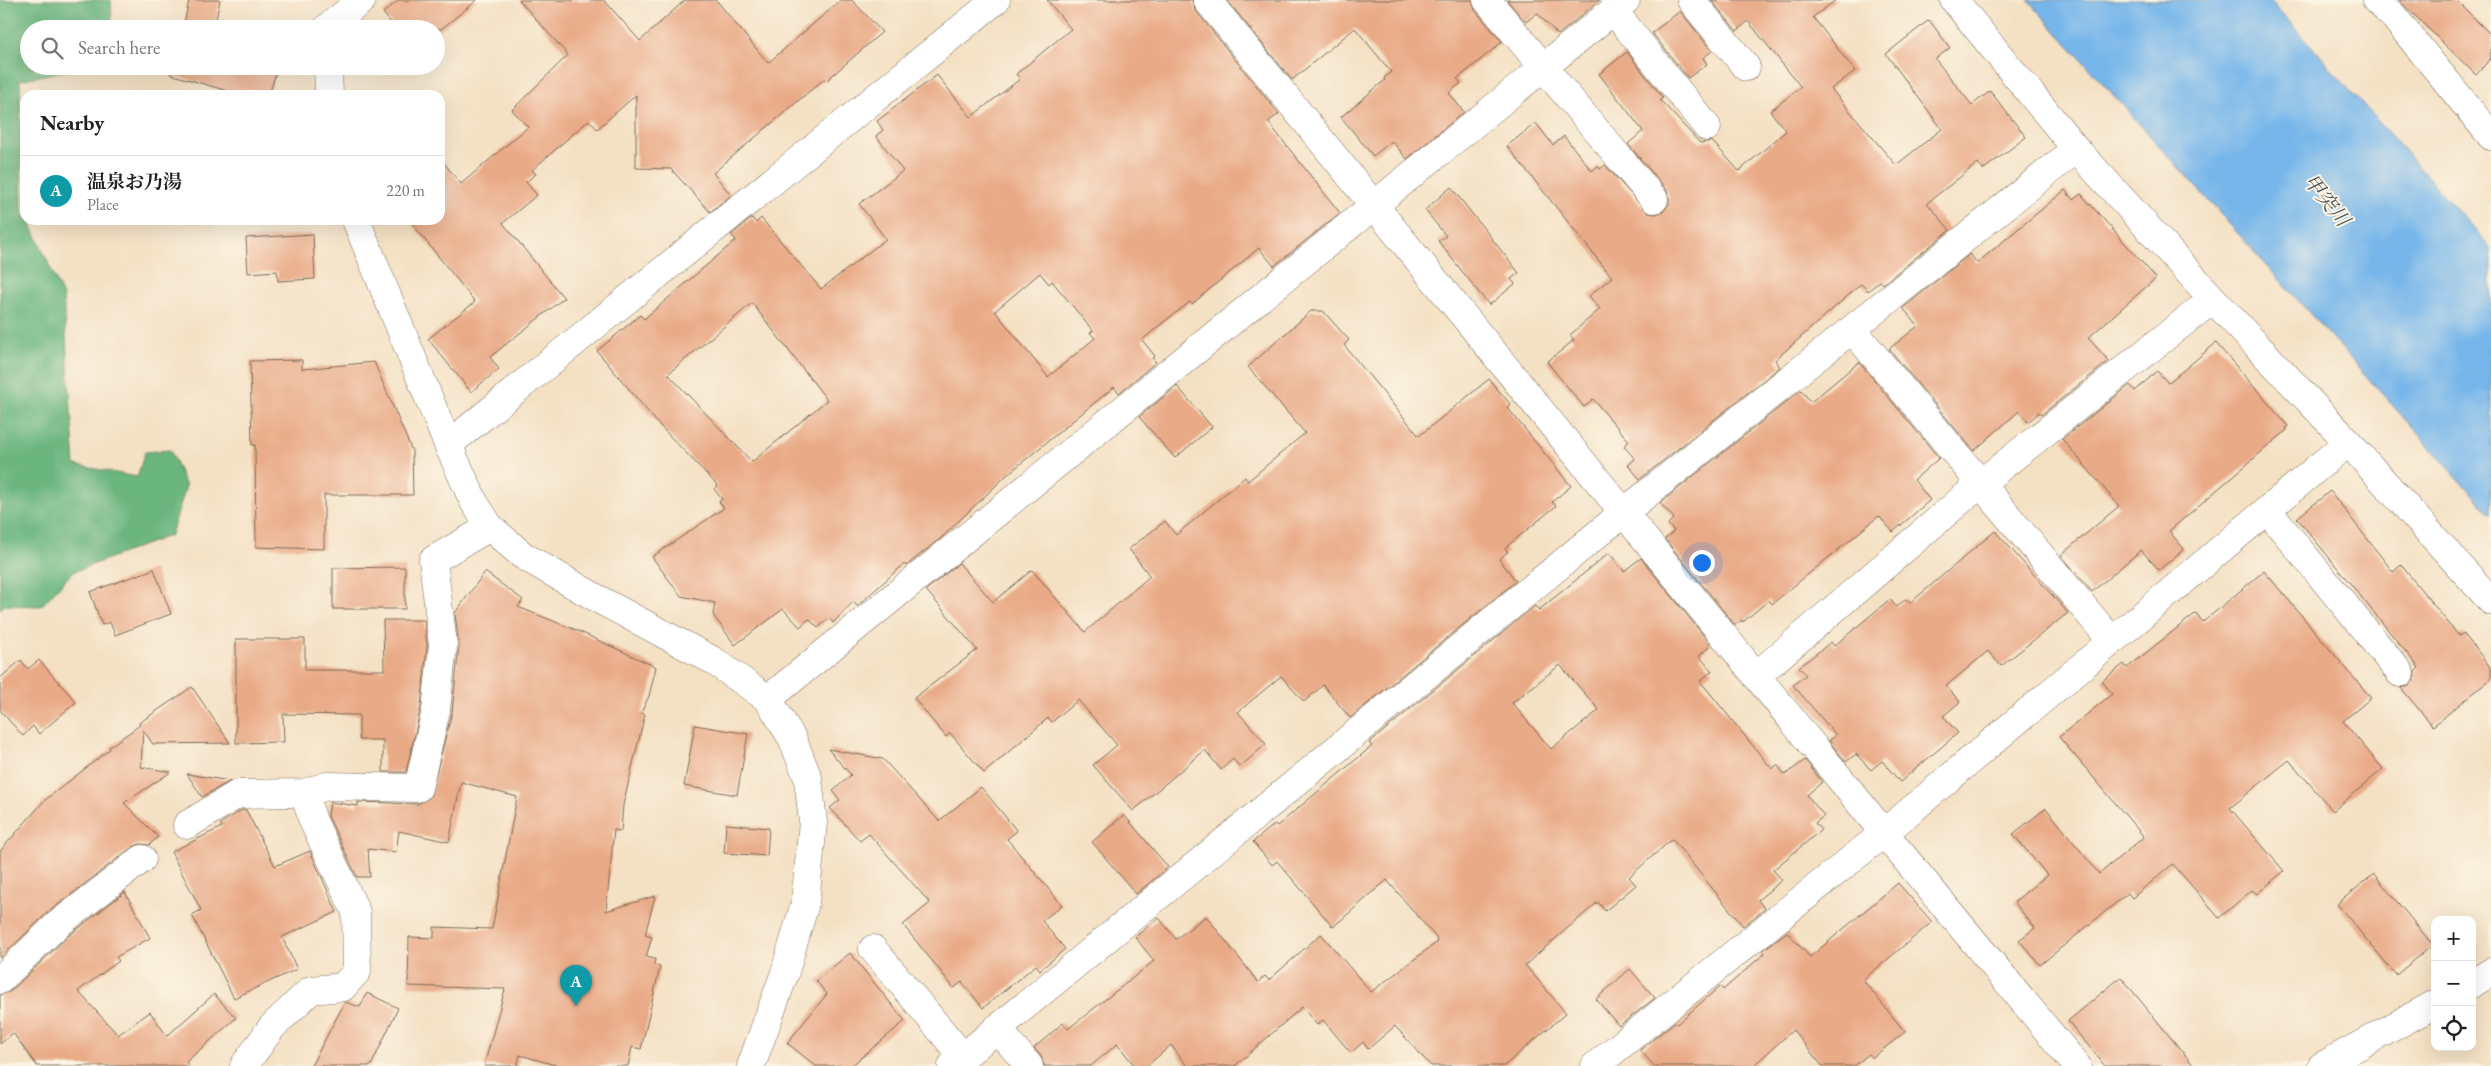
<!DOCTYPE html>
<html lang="en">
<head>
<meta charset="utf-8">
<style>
  :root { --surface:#fff; --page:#f2f2f2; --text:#202124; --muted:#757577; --line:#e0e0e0; --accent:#1f6fb2 }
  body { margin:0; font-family:"EB Garamond","Noto Serif JP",serif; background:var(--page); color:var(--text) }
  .controls { position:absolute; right:15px; bottom:15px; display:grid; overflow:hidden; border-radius:10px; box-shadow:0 5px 20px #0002 }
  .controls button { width:45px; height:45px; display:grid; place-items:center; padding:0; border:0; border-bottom:1px solid var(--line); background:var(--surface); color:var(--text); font:25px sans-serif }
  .you { position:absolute; left:1701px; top:562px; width:18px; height:18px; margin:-12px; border:4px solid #fff; border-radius:50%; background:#1a73e8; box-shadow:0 0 0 8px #1a73e833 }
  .badge { display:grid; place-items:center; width:32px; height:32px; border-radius:50%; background:var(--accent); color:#fff; font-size:16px; font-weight:700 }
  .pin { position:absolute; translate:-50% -41px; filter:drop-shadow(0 1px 2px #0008) }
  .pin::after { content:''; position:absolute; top:26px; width:18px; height:15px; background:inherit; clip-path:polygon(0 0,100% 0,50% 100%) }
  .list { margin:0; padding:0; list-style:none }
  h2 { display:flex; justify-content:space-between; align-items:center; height:65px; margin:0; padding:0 20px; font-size:21px }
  h2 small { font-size:16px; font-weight:400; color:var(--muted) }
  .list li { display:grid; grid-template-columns:32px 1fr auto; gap:15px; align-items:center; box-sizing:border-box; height:70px; padding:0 20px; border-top:1px solid var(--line) }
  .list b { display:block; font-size:19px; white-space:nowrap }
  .list p { margin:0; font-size:16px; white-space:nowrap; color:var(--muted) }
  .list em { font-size:16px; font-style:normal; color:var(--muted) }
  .icon { flex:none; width:28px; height:28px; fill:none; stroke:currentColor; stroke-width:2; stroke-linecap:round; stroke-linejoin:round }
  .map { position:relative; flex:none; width:2491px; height:1066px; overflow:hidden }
  .search { position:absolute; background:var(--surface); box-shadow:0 5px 20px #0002; left:20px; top:20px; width:425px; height:55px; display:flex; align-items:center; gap:12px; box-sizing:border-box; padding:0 18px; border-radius:28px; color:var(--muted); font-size:19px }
  .panel { position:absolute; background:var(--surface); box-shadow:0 5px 20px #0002; left:20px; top:90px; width:425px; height:135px; border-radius:15px }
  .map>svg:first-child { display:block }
  .forest { fill:#6ab67e; stroke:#52704e }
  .water { fill:#76b6ea; stroke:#587084 }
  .building { fill:#e9aa87; fill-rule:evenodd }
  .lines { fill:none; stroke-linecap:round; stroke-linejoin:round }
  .minor-casing { stroke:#7c6a58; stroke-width:29 }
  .major-casing { stroke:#7c6a58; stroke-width:29 }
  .minor { stroke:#fff; stroke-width:28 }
  .major { stroke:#fff; stroke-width:28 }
  .labels { text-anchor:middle; stroke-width:4; stroke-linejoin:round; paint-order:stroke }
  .water-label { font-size:20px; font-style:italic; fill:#4d545b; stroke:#fcf5e5 }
</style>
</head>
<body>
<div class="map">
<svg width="2491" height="1066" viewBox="0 0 2491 1066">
  <rect width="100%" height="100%" fill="#fcf5e5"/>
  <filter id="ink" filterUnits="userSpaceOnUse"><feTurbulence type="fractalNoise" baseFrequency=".02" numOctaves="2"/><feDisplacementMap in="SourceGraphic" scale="10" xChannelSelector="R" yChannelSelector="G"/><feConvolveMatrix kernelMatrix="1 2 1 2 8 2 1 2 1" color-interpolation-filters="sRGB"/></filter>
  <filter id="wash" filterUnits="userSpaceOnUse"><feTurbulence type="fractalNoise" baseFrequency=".0096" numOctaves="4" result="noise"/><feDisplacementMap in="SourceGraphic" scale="20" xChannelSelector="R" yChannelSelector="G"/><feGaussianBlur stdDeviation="1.12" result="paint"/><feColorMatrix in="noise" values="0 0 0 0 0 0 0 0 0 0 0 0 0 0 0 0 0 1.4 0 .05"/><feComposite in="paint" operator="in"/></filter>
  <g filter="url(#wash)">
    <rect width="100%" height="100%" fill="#f4e1c4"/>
    <path class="forest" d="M0,0h111l1,29h-83v37h59l-68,14 2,126 3,14h4l34,76 12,169 62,12 8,-25 25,-2 16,36 -15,49 -98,37 -32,34 -36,-1 -5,4z"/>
    <path class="water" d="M2028,0h242l221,248v267z"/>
    <g id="blocks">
      <path class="building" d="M189,0h31l-6,29h-31z
        M399,0h78l-36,29h-45l-13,-16z
        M519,0h85l36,41 45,-41h31l52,63 73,-63h11l30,32 -56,49 -2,-2 -111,94 18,22 -21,17 -39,-43 -35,-1v-73l-39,34 -8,-9 -57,50 4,4 -10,8 11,13 -34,28 61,75 -74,59 9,12 -28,23 -43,-53 47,-37 -66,-82h31v-62l21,26 67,-57 -16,-17 56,-55z
        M1047,0h145l3,10 84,104 -11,8 72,91 -66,53 -15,-18 -67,56 -2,-2 -25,19 -23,19 13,16 -3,2 4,4 -37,31 -5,-6 -106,87 -66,63 -36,29 -2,-2 -47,42 -4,-4 -20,21 -4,-5 -11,10 -9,-9 -9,8 -17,-18 -48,36 -22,-30 2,-12 -34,-7 -29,-39 72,-49 -5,-6 3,-3 -8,-10 4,-3 -58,-60 -63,-75 43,-36 4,4 92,-79 -5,-5 21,-17 4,5 5,-5 60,71 65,-50 -27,-35 44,-33 -27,-35 7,-6 -6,-9 60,-46 34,42 49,-38 -4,-5 55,-45zM1040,273l9,11 3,-3 41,50 -3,2 5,5 -47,39 -53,-66zM752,303l75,97 -75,62 -84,-88z
        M1227,0h245l3,10 27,32 -45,37 4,4 -12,10 15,19 -57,47 -15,-18 -19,15 -32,-39 44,-37 -1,-2 7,-6 -36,-44 -63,52z
        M1507,0h93l-42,35 -21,-22 -11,9z
        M1711,0h125l-23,17 42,54 -24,18 65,76 46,-36 -56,-75 43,-34 21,28 -15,11 37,46 18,-14 36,46 -43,33 -5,-7 -51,40 23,27 -67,54 -3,-3 -12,10 -7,-7 -86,76 5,7 -140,112 -12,-14 7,-6 -11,-13 5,-5 -36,-42 -9,8 -37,-45 27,-22 -4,-5 30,-26 -11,-13 23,-19 -105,-131 29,-23 17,22 11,-9 28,35 6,-5 2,3 5,-4 43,48 8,1 8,-3 5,-7v-7l-3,-8 -38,-45 15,-13 -44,-57 28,-22 36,46 -3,2 40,43 12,-2 27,30 47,-40 -16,-20 31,-24 -53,-66 -11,10z
        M2399,0h57l35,35v23l-15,17z
        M1680,11l32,40 -9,7 4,6 -19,14 -36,-45z
        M172,66h106l-9,29h-28l-71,-21z
        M1451,187l68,86 -8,6 4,5 -26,21 -51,-64 8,-5 -21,-26z
        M2065,190l8,10 8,-6 75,84 -68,60 21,23 -68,54 -2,-3 -11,10 -9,-11 -45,40 -85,-102 29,-23 -15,-18 67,-54 7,9z
        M313,234l2,45 -37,2 -1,-10 -29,2 -2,-35z
        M1311,311h12l26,29 -5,5 75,91 70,-57 21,25 -3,3 64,79 -19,16 4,4 -51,42 3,4 -9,7 17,22 -166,137 -27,-33 -19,17 -23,-26 -43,36 28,32 -26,23 -7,-8 -12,11 -16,-20 -72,61 -40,-46 24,-20 -39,-45 -26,22 -4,-4 -64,55 -34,-40 -4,4 -32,-39 63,-48 -51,-60 33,-27 34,39 39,-32 53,62 65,-56 -21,-27 36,-28 11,14 69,-58 3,4 57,-48 -57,-66z
        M2216,343l72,83 -2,2 1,2 -118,101 15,18 -25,21 -18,-20 -49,42 -31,-37 58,-49 -57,-67 68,-54 5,6 22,-20 11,12z
        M302,360v9l72,-7 38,89 1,44h-89v54l-68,-2 -1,-102h-3l-2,-84z
        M1859,362l80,96 -25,22 16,20 -37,32 -14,-16 -107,88 -3,-4 -26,22 -1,-2 -7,5 -70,-86 9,-8 -6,-7 6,-6 -14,-15 141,-113 10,12z
        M1177,386l35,41 -37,31 -36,-41z
        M2330,491l63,81 8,-7 58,71 4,-3 28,35v11l-58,47 -32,-38 9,-3 4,-6 1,-7 4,-4 -122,-150z
        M1995,531l73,82 -67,53 -13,-15 -42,35 14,16 -17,14 15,17 -58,49 -18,-21 -11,9 -15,-16 -10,8 -17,-21 7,-6 -43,-50 13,-10 -7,-8 32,-25 3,4 56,-47 6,8 10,-8 4,4z
        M1609,553l15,18 17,-13 70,87 -12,11 13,15 -12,10 72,88 5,-4 8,10 20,-15 17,22 -15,13 17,21 -9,7 6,7 -48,40 9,10 -24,20 7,9 -22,17 -71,-87 -43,38 7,8 -31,26 -7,-9 -73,63 41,48 -62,53h-73l-36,-40 -27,23 -5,-7 -12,11 -28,-33 -6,5 -15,-18 -67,59h-48l-16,-21 -24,21h-12l-18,-22 -26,22h-47l-3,-10 -7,-8 29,-25 5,6 86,-68 -19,-24 24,-19 17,21 30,-23 52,66 7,-6 4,4 52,-46 50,58 65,-49 1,-4 -50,-59 -54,47 -56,-66 -5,4 -19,-23 22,-18 2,2 95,-80 -3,-3 166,-137 4,4zM1560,665l39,45 -48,39 -39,-46z
        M405,567v42h-72v-41z
        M154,569l17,45 -56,21 -5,-13 -8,3 -12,-33z
        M2264,571l107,127 -28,23 40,48 -50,42 -44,-51 -59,48 54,63 -27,23 -5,-4 -33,28 -46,-54 -41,34 -4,-5 -88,72 -21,-25 16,-12 -21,-26 33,-27 -34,-41 33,-26 53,66 45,-37 -85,-100 53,-43 -10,-13 22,-17 3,4 69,-55 7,9z
        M485,572l38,28 -5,7 58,23 80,37 -7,29 -8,17 4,1 -22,91 -2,26 -7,-1 -8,81 49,-15 -10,39 7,2 -6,20 9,2 -1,6 6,2 -19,82 -9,-2 -4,19h-69l-39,-11 -3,11h-33l21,-77 -97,-3 1,-49 25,1v-11l58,2 25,-132 -56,-15 -12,60 -50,-11 -3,21 -28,-3 2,28h-13l-29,-61 2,-14 28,4v-4l60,2 12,-7 22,-85 7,-66 -4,-33z
        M383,620h41l3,25 -6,62 -15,65h-23v-32h-24v-25l-76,-1 1,28 -48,1v-104h69v31h79z
        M21,660l7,9 11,-9 37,42 -37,32 -6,-8 -10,10 -23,-26v-32z
        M192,687l38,56 -77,1 -10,-14 -2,37 30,5 -47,31 34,34 -9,8 -9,-1 -8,3 -85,66 -47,45v-107l44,-50 66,-52 -1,-2 31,-22 -1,-2z
        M695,725l53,9 -11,61 -53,-9z
        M828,749l55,10 56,62 42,-34 36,44 -10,8 55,66 -20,16 23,28 -25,21 -4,-5 -53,43 -21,-26 -8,6 -51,-63 27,-22 -61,-69 -9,7 -30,-33 10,-8 -7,-9 18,-16z
        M187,774l43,7 -28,16z
        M242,810h4l29,56 35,-15 27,61 -55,25 15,32 -63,29 -42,-83 9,-5 -30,-58 51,-25 -2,-3z
        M1124,815l44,52 -32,27 -44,-52z
        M726,824l43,4 -2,28 -43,-3z
        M2374,874l59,71 -37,30 -59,-71z
        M1898,883l34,39 -69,58 42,52 -33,26 -3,-4 -15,12h-32l-29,-36 -40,36h-99l-14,-16 35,-28 2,2 43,-38 3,4 42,-37 -2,-3 24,-18 23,25z
        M125,892l25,46 -34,19 3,4 -41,30 40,44 32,-23 17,24 47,-42 22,24 -50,44 3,4h-152l-24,-33 -13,11v-49l11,-4 56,-54z
        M850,953l55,68 -54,45h-35l-29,-23 40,-49 -11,-13z
        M1630,969l25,29 -36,28 -23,-27z
        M2121,977l73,89h-89l-37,-45z
        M367,993l31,15 -27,58h-60l34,-64 15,5z"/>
    </g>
  </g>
  <g filter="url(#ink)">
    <use href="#blocks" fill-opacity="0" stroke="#7c6a58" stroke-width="1"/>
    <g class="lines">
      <defs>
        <path id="minor" d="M1207,0l677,833 193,233
          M1487,0l167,199
          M1691,0l55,67
          M1954,0l122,149 137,150 135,143 143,159
          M2376,0l18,17 97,119
          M1613,10l94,117
          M327,28l35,-28
          M328,66l1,29
          M356,220l92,225 26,57 16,25 32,28 76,44 116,62 54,38 24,39 16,40 5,44 -8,81 -21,72 -33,91
          M1852,329l259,311
          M448,445l548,-445
          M2267,510l133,163
          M1756,676l225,-193 232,-184
          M768,699l858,-699
          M187,825l51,-31 66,-1
          M873,949l90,108
          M0,980l57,-55 85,-66
          M997,1028l32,38
          M244,1066l28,-39 39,-37 32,-3 14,-16 -1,-59 -43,-91 -9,-28 23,-7 91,2 18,-78 7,-65 -10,-85 57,-33
          M952,1066l671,-553 453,-364
          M1595,1066l289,-233 464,-391"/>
        <path id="major" d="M2472,984l19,-12
          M2322,1066l113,-62"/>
      </defs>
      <use href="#minor" class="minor-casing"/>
      <use href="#major" class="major-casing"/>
      <use href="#minor" class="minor"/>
      <use href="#major" class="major"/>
    </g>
  </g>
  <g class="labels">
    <g class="water-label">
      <text transform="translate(2327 200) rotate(51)" y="7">甲突川</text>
    </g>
  </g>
</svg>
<div class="controls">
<button>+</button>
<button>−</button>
<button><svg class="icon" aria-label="locate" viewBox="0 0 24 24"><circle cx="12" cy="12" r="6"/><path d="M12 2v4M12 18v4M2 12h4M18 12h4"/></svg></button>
</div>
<div class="you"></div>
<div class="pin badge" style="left:576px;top:1006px;background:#0f9aa8">A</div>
<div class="search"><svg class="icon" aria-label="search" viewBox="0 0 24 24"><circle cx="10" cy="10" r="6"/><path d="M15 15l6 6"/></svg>Search here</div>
<section class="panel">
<h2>Nearby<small></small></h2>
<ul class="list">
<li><span class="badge" style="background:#0f9aa8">A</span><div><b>温泉お乃湯</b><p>Place</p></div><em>220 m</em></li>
</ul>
</section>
</div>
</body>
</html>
